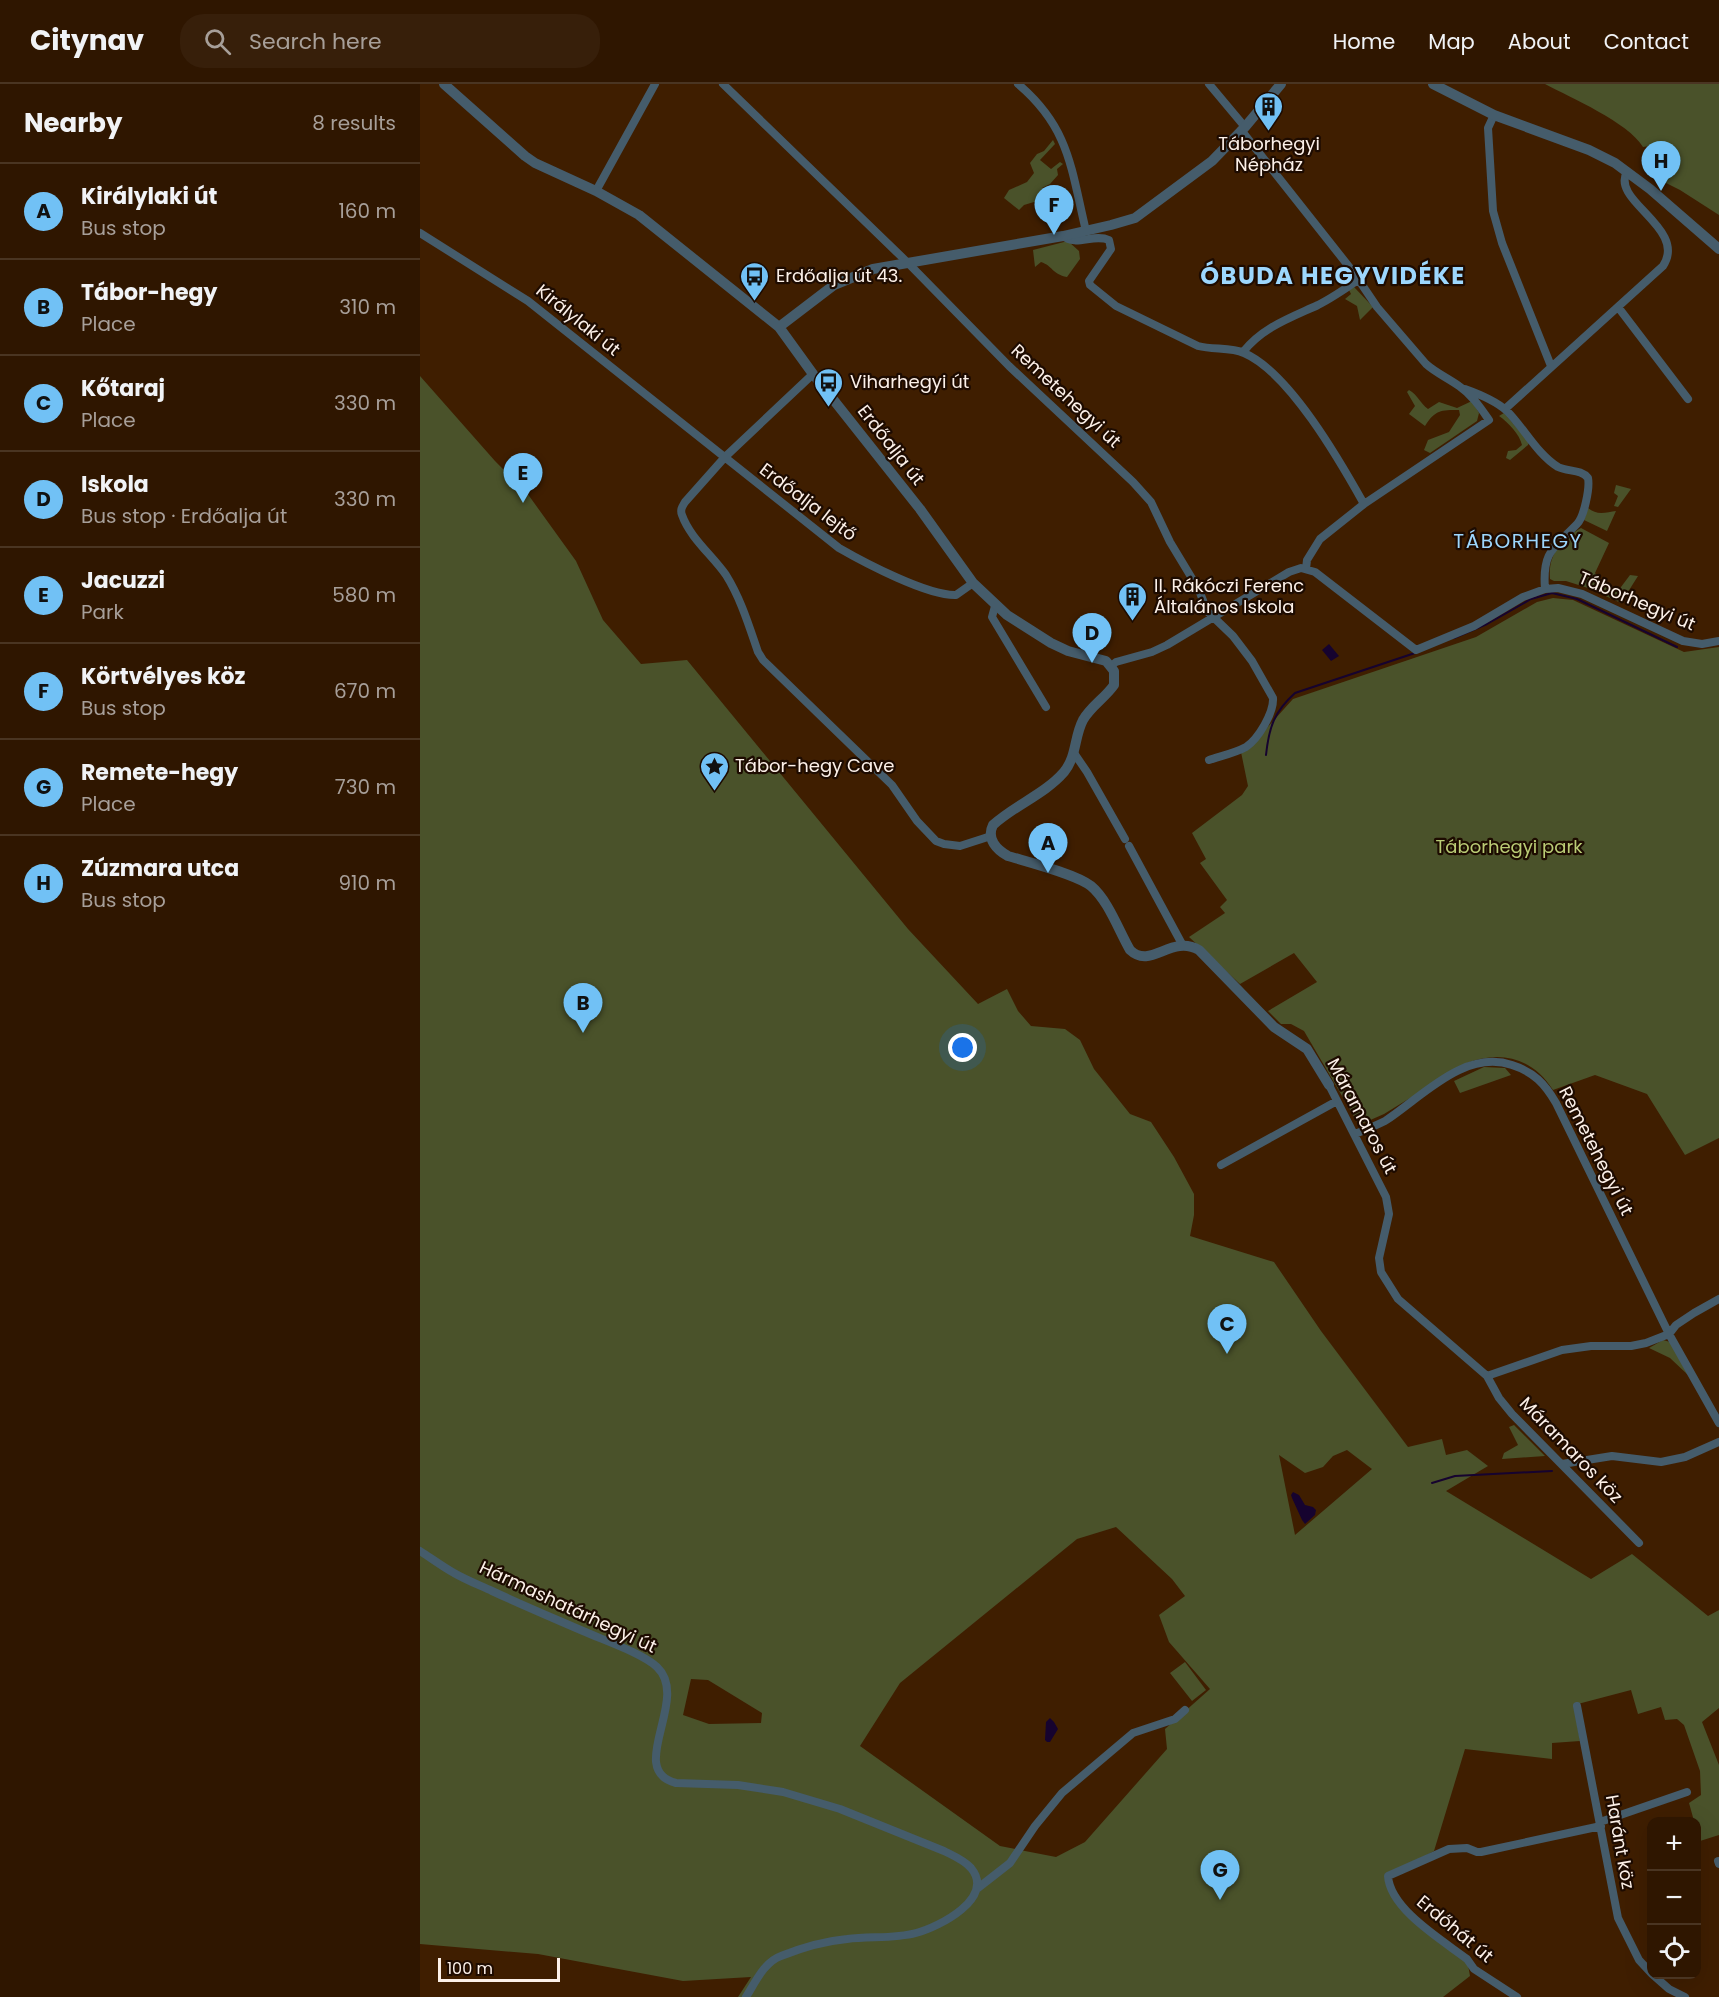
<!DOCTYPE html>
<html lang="en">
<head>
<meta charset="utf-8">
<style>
  :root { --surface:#2f1600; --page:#371f0a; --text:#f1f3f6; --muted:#a79f99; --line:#4a3522; --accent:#71c1f5 }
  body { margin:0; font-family:Poppins,sans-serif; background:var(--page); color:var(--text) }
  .controls { position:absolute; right:18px; bottom:18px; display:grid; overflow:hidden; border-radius:12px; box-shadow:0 6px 24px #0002 }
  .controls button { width:54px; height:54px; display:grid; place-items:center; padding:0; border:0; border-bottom:2px solid var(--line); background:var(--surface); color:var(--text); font:30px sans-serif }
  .scale { position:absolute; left:18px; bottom:15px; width:122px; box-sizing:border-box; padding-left:6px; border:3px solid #fcf0e8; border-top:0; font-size:16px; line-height:21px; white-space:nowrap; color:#fcf0e8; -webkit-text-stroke:4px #1d0b00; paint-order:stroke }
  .you { position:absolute; left:543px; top:964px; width:21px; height:21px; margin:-15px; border:4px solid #fff; border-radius:50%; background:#1a73e8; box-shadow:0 0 0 9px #1a73e833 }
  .badge { display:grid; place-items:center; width:39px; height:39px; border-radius:50%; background:var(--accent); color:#111; font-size:20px; font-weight:700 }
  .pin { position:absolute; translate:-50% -50px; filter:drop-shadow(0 2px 3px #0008) }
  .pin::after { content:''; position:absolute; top:32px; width:21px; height:18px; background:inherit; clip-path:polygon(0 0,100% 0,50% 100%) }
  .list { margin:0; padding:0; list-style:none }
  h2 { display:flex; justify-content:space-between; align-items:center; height:78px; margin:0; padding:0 24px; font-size:26px }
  h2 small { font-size:20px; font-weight:400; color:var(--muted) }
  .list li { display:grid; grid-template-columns:39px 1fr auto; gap:18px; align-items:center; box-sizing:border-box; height:96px; padding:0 24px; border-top:2px solid var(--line) }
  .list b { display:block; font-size:22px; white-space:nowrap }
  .list p { margin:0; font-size:20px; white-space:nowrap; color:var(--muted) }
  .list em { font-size:20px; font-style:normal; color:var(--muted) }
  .icon { flex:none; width:33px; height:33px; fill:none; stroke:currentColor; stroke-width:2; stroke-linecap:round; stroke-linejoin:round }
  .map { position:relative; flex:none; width:1299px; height:1913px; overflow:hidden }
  header { display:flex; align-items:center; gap:36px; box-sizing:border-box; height:84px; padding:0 30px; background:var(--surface); border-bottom:2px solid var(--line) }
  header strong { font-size:28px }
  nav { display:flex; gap:33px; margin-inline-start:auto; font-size:21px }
  .search { width:420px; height:54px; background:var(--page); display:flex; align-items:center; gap:15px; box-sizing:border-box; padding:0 21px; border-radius:24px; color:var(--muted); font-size:22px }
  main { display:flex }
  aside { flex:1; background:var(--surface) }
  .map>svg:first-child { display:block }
  .green { fill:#4a522a; fill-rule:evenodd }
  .water { fill:#16032f }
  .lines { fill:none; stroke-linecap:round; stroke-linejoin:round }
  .stream { stroke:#16032f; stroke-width:2 }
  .minor { stroke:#455c6b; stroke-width:8 }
  .tertiary { stroke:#455c6b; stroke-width:10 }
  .labels { text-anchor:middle; stroke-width:4.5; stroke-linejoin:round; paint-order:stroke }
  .poi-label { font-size:18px; fill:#fcf0e8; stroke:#1d0b00; text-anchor:start }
  .street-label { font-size:18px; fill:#fcf0e8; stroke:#1d0b00 }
  .park-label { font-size:18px; fill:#bacc75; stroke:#1d0b00 }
  .neighbourhood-label { font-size:20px; letter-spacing:1.5px; fill:#9dd7fd; stroke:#1d0b00 }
  .district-label { font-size:24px; font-weight:bold; letter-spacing:1.5px; fill:#9dd7fd; stroke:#1d0b00 }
</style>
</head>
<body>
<header>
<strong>Citynav</strong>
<div class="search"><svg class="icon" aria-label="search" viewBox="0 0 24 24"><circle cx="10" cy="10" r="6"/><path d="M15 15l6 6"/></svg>Search here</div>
<nav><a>Home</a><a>Map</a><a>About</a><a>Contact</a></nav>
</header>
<main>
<aside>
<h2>Nearby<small>8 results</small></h2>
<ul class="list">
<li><span class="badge">A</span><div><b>Királylaki út</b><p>Bus stop</p></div><em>160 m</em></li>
<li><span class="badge">B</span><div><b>Tábor-hegy</b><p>Place</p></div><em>310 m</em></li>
<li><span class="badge">C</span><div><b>Kőtaraj</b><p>Place</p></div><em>330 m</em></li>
<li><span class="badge">D</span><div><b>Iskola</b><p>Bus stop · Erdőalja út</p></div><em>330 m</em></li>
<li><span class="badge">E</span><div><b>Jacuzzi</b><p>Park</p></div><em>580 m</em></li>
<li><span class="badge">F</span><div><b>Körtvélyes köz</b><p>Bus stop</p></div><em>670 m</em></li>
<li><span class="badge">G</span><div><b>Remete-hegy</b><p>Place</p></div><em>730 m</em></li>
<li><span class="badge">H</span><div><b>Zúzmara utca</b><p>Bus stop</p></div><em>910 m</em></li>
</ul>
</aside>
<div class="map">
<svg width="1299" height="1913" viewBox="0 0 1299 1913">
  <rect width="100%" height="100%" fill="#3f1e00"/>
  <path class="green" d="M1125,0h174v131l-39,-25 -22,-11 3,-21 -4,-13 -14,2c-15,-25 -72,-49 -98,-63z
    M633,56l2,4 -15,16 11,9 9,-7 3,2 -6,5 1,6 -8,9 -8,4 2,11 -20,6 -5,5 -15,-12 5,-8 18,-8 7,-9 -4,-10 7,-9 7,-3z
    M644,158h5l10,9 1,8 -13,18c-15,-3 -14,-11 -26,-15l-6,5 -2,-17z
    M934,203l19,20 -13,13 -3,-14 -12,-7 6,-5 -2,-4z
    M0,292l75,85 32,32 49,68 27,59 38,44 46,-4 221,269 70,75 29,-15 11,22 13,15 34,3 15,11 14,29 36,45 21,8 23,35 20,37v21l-4,21 84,26 47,69 87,116 34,-8 4,16 21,-5 21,16 -42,25 145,88 41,-25 76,62 11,-6v98l-17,14 17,43v70l-19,6 -4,-19 -2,-1 -5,-18 12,-8 -1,-24 -16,-46 -7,-6 -12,1 -4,-13 -23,7 -7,-24 -57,15 6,36 -28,2v16l-87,-10 -31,102 -46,25 15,32 64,51 3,17 -27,21h-705l13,-20 -68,4 -145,-27 -118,-10zM927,1366l25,19 -77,66 -16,-80 26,18 18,-6 10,-11zM696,1443l56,52 13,17 -26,19 10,27 41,47 -45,40 2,20 -82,93 -29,15 -56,-11 -140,-100 40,-63 177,-144zM271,1595l17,1 54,33 -1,10 -52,1 -26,-9z
    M989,306c9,5 11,13 19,19l11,-7 18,6 15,-7 7,12 -2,8 -47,32 -6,-3 4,-10 21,-8 11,-17 -1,-5c-18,0 -24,0 -34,16l-16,-12 6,-8 -8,-14z
    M1084,329l25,29 -1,3 -18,15 -4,-2 2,-7 8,-1 6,-5c-2,-10 -14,-23 -23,-29z
    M1196,401l15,4 -13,18 -4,-1 4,-10 -4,-3z
    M1168,424c9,8 19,4 28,3l-9,20 -23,-11z
    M1161,444l28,15 -14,30c6,8 13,17 23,18l12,-16 8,1 -17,27 -33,-15 -22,-7h-12l-4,-2c-2,-25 11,-39 31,-51z
    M1133,514l20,2 111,52 35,-5v491l-34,17 -38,-61 -52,-19 -42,15c-20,-32 -52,-40 -86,-27l-83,51 -25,11 -55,-94 -13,-7h-10l-13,-13 49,-29 -23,-29 -54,31 -51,-47 36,-24 -5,-6 7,-7 -27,-37 6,-4 -14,-26 50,-38 6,-9 -7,-34 15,-12 37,-41 183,-62 61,-35z
    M1064,983l21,1 6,7 -51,18 -6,-12z
    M1243,1256l7,2 18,33 -18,-17 -21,-10z
    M1094,1341l31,31 -43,3 2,-6 14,-8 -9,-18z
    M765,1578l21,28 -14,11 -22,-28z"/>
  <path class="water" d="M909,560l10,12 -8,5 -9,-11z
    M873,1408l6,3 6,10 8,2 3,3 -1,5 -10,9 -3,-4 -10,-22 -1,-3z
    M630,1634l4,4 4,7 -8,13h-3l-2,-2 1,-18z"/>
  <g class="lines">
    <path class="stream" d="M1034,554l33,-14 44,-25 21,-6 25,6 100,48
      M846,671c3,-28 8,-43 29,-62l120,-40
      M1012,1399l23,-7 97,-5"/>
    <path class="minor" d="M303,0l185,179 101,103 124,116 18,20 19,40 29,48 8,21 26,25 19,25 21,37c1,15 -15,41 -27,49 -11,6 -25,9 -37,13
      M598,0c52,44 53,85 68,147
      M789,0l36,43
      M1074,31l-6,13 5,83 9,32 49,123
      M821,46l113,143 23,34 49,57c10,9 22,14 33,22 13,9 21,21 30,34l-125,84 -44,35 -13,21 -1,9
      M176,107l59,-107
      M0,149l108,68 311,247c26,15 89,48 117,47l17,-12
      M643,152c13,11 31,-3 46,4l2,9 -22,32 1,4 26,21 82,40c15,4 33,1 46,7 45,19 96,108 120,151
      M1198,223l70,92
      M823,268c20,-25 47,-34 75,-47 14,-7 27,-16 40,-25
      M393,290l-88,83 -40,45c-3,5 -5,8 -3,13 8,23 31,41 44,60 15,24 23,51 32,77l5,8 129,125 25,36 19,20 8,3 16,2 31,-10
      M1045,305c14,5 31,12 42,22 17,17 30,43 51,56 10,5 23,2 30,11 2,10 -4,39 -11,46 -23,24 -35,27 -32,65
      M1085,325l158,-143c25,-38 -53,-65 -36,-94
      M575,522l-3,11 54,90
      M691,582l5,-4 36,-10 15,-7 122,-73 12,-4 14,4 101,78 58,-24 49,-29 22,-8 13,-1 24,6 101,47 19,3 17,-3
      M654,669l13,19 38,67
      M709,762l53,98
      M909,1001l57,112 3,17 -10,44 2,14 17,27 89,77 12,22 13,16 127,129
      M935,1050c10,-4 20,-8 30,-13 37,-24 79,-72 127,-56 22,7 33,19 44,38l113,231 50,89
      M801,1081l116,-64
      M1067,1292l75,-26 29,-4h40l15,-3 23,-9 7,-9 18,-12 25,-14
      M1142,1380l50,-8 49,6 24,-5 34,-15
      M0,1467c11,7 23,16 34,22 12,7 25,12 38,18 30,14 61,27 91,40 20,9 59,22 74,36 34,32 -32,103 19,116l62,2 45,7 57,17 104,42c10,5 20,9 27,17 25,30 -32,59 -55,65 -22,6 -46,3 -69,6 -21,2 -46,9 -66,17 -17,6 -26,27 -35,41
      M1157,1622l41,212 21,42 13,14
      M1180,1738l87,-30
      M1298,1777l1,3
      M558,1804l32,-25 25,-37 27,-33 71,-60 42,-14 10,-9
      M1232,1890l17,15 16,8
      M1097,1913l-43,-28 -7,-10c-25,-19 -77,-50 -79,-83l61,-27 18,-1 10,4h4l120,-26"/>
    <path class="tertiary" d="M24,0l81,72 10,7 61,28 43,24 140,112 34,47 107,135 53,74 34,32 44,28 17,8 38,10 8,10v14c-9,13 -23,21 -31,35 -9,17 -6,36 -19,52 -19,22 -49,33 -71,53 -7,14 4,25 15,31 20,6 68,18 83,30 17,14 28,45 39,64 21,20 41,-16 69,0l75,77 33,22 22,36
      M1013,0l61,31 95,35 26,13 35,26 69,60
      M359,243l55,-42 39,-16 190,-33 48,-11 24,-7 77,-57 33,-34 36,-43"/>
  </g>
  <defs>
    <symbol id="building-pin" viewBox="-11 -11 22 30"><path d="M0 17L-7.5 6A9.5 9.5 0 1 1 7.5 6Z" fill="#71c1f5" stroke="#1d0b00"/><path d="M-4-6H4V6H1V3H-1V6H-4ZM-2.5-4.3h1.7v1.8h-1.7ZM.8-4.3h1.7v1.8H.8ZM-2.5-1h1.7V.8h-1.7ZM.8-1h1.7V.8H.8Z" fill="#111"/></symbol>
    <symbol id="bus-pin" viewBox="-11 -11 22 30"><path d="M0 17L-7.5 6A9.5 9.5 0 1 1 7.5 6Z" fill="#71c1f5" stroke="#1d0b00"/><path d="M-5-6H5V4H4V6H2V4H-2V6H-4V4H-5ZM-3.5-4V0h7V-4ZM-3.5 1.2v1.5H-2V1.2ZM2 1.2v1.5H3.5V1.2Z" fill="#111"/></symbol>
    <symbol id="sight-pin" viewBox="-11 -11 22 30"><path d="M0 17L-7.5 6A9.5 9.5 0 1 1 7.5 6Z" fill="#71c1f5" stroke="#1d0b00"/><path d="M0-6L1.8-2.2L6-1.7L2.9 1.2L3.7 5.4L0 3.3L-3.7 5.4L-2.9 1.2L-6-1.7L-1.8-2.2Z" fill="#111"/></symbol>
  </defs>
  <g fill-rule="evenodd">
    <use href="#building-pin" x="832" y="6" width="33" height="45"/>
    <use href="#bus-pin" x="318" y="176" width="33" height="45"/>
    <use href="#bus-pin" x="392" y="282" width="33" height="45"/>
    <use href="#building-pin" x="696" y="496" width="33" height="45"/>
    <use href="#sight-pin" x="278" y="666" width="33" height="45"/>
  </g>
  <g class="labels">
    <g class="poi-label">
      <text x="849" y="66" text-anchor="middle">Táborhegyi<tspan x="849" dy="21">Népház</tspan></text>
      <text x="356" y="198">Erdőalja út 43.</text>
      <text x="430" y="304">Viharhegyi út</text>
      <text x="734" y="508">II. Rákóczi Ferenc<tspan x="734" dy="21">Általános Iskola</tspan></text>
      <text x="315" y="688">Tábor-hegy Cave</text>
    </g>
    <g class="street-label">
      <text transform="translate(158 236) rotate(39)" y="6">Királylaki út</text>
      <text transform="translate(646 312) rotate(43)" y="6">Remetehegyi út</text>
      <text transform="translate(471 361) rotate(52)" y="6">Erdőalja út</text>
      <text transform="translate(388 418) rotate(37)" y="6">Erdőalja lejtő</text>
      <text transform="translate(1217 517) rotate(23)" y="6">Táborhegyi út</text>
      <text transform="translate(942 1032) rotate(62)" y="6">Máramaros út</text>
      <text transform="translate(1176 1067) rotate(63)" y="6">Remetehegyi út</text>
      <text transform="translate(1151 1366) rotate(46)" y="6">Máramaros köz</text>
      <text transform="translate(148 1523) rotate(25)" y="6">Hármashatárhegyi út</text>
      <text transform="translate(1200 1758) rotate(80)" y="6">Haránt köz</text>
      <text transform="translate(1035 1845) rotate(40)" y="6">Erdőhát út</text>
    </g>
    <g class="park-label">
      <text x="1089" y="769">Táborhegyi park</text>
    </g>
    <g class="neighbourhood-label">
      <text x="1098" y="464">TÁBORHEGY</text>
    </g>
    <g class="district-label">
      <text x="913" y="200">ÓBUDA HEGYVIDÉKE</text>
    </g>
  </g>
</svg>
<div class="controls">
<button>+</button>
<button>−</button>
<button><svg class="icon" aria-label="locate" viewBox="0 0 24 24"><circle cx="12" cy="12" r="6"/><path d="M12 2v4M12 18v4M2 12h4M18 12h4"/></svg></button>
</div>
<div class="scale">100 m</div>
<div class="you"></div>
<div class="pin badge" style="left:628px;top:789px">A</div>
<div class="pin badge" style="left:163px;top:949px">B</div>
<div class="pin badge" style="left:807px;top:1270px">C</div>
<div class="pin badge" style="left:672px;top:579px">D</div>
<div class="pin badge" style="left:103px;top:419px">E</div>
<div class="pin badge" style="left:634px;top:151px">F</div>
<div class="pin badge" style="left:800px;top:1816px">G</div>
<div class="pin badge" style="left:1241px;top:107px">H</div>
</div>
</main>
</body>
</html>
